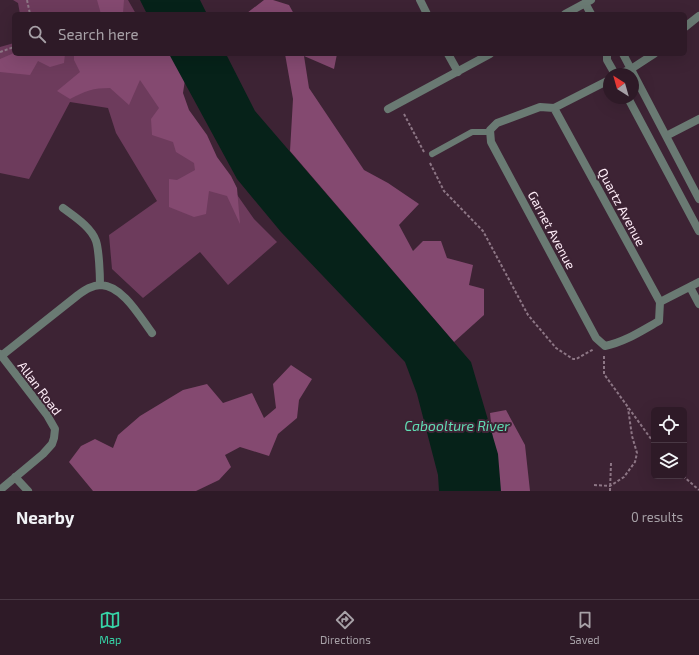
<!DOCTYPE html>
<html lang="en">
<head>
<meta charset="utf-8">
<style>
  :root { --surface:#2e1a27; --page:#36232f; --text:#f1f3f6; --muted:#a7a1a7; --line:#493844; --accent:#36d4a7 }
  body { margin:0; font-family:"Exo 2",sans-serif; background:var(--page); color:var(--text) }
  .controls { position:absolute; right:12px; bottom:12px; display:grid; overflow:hidden; border-radius:6px; box-shadow:0 4px 16px #0002 }
  .controls button { width:36px; height:36px; display:grid; place-items:center; padding:0; border:0; border-bottom:1px solid var(--line); background:var(--surface); color:var(--text); font:20px sans-serif }
  .compass { position:absolute; left:603px; top:68px; width:36px; height:36px; border-radius:50%; background:var(--surface); box-shadow:0 4px 16px #0002; rotate:323deg }
  .list { margin:0; padding:0; list-style:none }
  h2 { display:flex; justify-content:space-between; align-items:center; height:52px; margin:0; padding:0 16px; font-size:17px }
  h2 small { font-size:13px; font-weight:400; color:var(--muted) }
  .icon { flex:none; width:22px; height:22px; fill:none; stroke:currentColor; stroke-width:2; stroke-linecap:round; stroke-linejoin:round }
  .map { position:relative; flex:none; width:699px; height:491px; overflow:hidden }
  .search { position:absolute; background:var(--surface); box-shadow:0 4px 16px #0002; left:12px; right:12px; top:12px; height:44px; display:flex; align-items:center; gap:10px; box-sizing:border-box; padding:0 14px; border-radius:6px; color:var(--muted); font-size:15px }
  .sheet { height:108px; background:var(--surface) }
  nav { display:flex; justify-content:space-around; align-items:center; box-sizing:border-box; height:56px; border-top:1px solid var(--line); background:var(--surface); font-size:11px; color:var(--muted) }
  nav a { display:grid; justify-items:center; gap:2px }
  nav .on { color:var(--accent) }
  .map>svg:first-child { display:block }
  .green { fill:#6d3b5c }
  .forest { fill:#844970 }
  .water { fill:#062219 }
  .lines { fill:none; stroke-linecap:round; stroke-linejoin:round }
  .path { stroke:#8d7685; stroke-width:2; stroke-dasharray:3 2; stroke-linecap:butt }
  .service { stroke:#6a7a73; stroke-width:6 }
  .minor { stroke:#6a7a73; stroke-width:8 }
  .labels { text-anchor:middle; stroke-width:4; stroke-linejoin:round; paint-order:stroke }
  .street-label { font-size:13px; fill:#fdebf6; stroke:#3d2334 }
  .water-label { font-size:14px; font-style:italic; fill:#61dcb3; stroke:#3d2334 }
</style>
</head>
<body>
<div class="map">
<svg width="699" height="491" viewBox="0 0 699 491">
  <rect width="100%" height="100%" fill="#3d2334"/>
  <path class="green" d="M13,0h115l8,14h-116l-2,-11z
    M14,43v11h145l53,105 42,60 23,23 -49,43 -28,-33 -57,46 -31,-29 -3,-34 48,-34 -41,-68 -8,-25 -38,-6 -41,77 -29,-6v-126z"/>
  <path class="forest" d="M97,0h27l-1,13 3,1h-25z
    M264,0h9l16,5 5,9h-45l-2,-1z
    M14,53l51,1 -1,9 -14,4 -12,-6 -8,14 -30,-3v-13z
    M74,54h95l5,3 12,16 -3,20 6,17 18,25 10,22 14,19 6,12 3,36 -13,-28 -18,-5 -3,23 -12,3 -25,-10v-28l8,1 18,-10 -1,-7 -18,-11 -3,-10 -21,-7 -1,-16 8,-11 -19,-28 -11,25 -19,-17c-17,0 -25,3 -40,11l-13,-8 23,-19 -6,-12z
    M285,54h52l-3,15 -30,-13 5,32 55,82 24,13 31,21 -20,21 14,26 10,-10h18l6,17 26,7 -4,20 15,4v26l-30,27 -164,-191 3,-52z
    M291,365l21,14 -13,21 -2,18 -19,16 -9,22 -29,-9 -15,8 6,12 -12,13 -23,11h-103l-24,-29 12,-16 14,-7 18,9 5,-13 22,-19 43,-26 24,-6 16,19 29,-10 12,25 12,-10 -3,-24z
    M506,410l19,35 5,46h-32l-8,-78z"/>
  <path class="water" d="M140,0h60l7,14h-60z
    M169,54h57l29,57 216,251 27,92 3,37h-62l-1,-16 -21,-81 -12,-32 -124,-130 -44,-53z"/>
  <g class="lines">
    <path class="path" d="M27,0l3,14
      M0,52l14,-5
      M404,114l20,38
      M430,163l14,28 39,40 45,84 28,33 17,11h3l18,-10
      M604,356v18l50,69
      M683,476l16,14
      M594,485l16,1 14,-9 11,-15 2,-9 -5,-17 -4,-28
      M610,491l1,-28"/>
    <path class="service" d="M432,154l40,-22h18"/>
    <path class="minor" d="M420,0l7,14
      M585,3l6,11
      M565,14l26,-14
      M685,27l14,-11
      M448,54l10,18
      M607,54v6l8,14
      M623,54l76,145
      M620,74l11,-5 23,-15
      M628,98l71,133
      M554,108l106,194 -1,19c-18,10 -34,21 -54,25l-9,-8 -105,-196 -1,-12 7,-7 43,-16 14,1 55,-28
      M388,109l102,-55
      M666,136l33,-17
      M63,208c12,9 28,19 33,33 3,9 4,34 4,44
      M690,287l9,17
      M660,302l39,-20
      M0,354l47,61 8,14 -1,9 -2,6 -9,10 -43,36
      M1,356l77,-61c7,-5 14,-10 23,-10 22,1 39,32 51,48
      M15,477l13,14"/>
  </g>
  <g class="labels">
    <g class="street-label">
      <text transform="translate(622 207) rotate(62)" y="5">Quartz Avenue</text>
      <text transform="translate(552 230) rotate(62)" y="5">Garnet Avenue</text>
      <text transform="translate(40 388) rotate(53)" y="5">Allan Road</text>
    </g>
    <g class="water-label">
      <text x="457" y="431">Caboolture River</text>
    </g>
  </g>
</svg>
<div class="controls">
<button><svg class="icon" aria-label="locate" viewBox="0 0 24 24"><circle cx="12" cy="12" r="6"/><path d="M12 2v4M12 18v4M2 12h4M18 12h4"/></svg></button>
<button><svg class="icon" aria-label="layers" viewBox="0 0 24 24"><path d="M12 4l9 5-9 5-9-5zM3 14l9 5 9-5"/></svg></button>
</div>
<svg class="compass" viewBox="-18 -18 36 36"><path d="M0-13l5 13h-10z" fill="#e53935"/><path d="M0 13l5-13h-10z" fill="#a7a1a7"/></svg>
<div class="search"><svg class="icon" aria-label="search" viewBox="0 0 24 24"><circle cx="10" cy="10" r="6"/><path d="M15 15l6 6"/></svg>Search here</div>
</div>
<section class="sheet">
<h2>Nearby<small>0 results</small></h2>
<ul class="list">
</ul>
</section>
<nav>
<a class="on"><svg class="icon" aria-label="map" viewBox="0 0 24 24"><path d="M3 6l6-2 6 2 6-2v14l-6 2-6-2-6 2zM9 4v14M15 6v14"/></svg>Map</a>
<a><svg class="icon" aria-label="directions" viewBox="0 0 24 24"><path d="M12 3l9 9-9 9-9-9zM9 14v-3h6M13 9l2 2-2 2"/></svg>Directions</a>
<a><svg class="icon" aria-label="saved" viewBox="0 0 24 24"><path d="M7 4h10v16l-5-4-5 4z"/></svg>Saved</a>
</nav>
</body>
</html>
